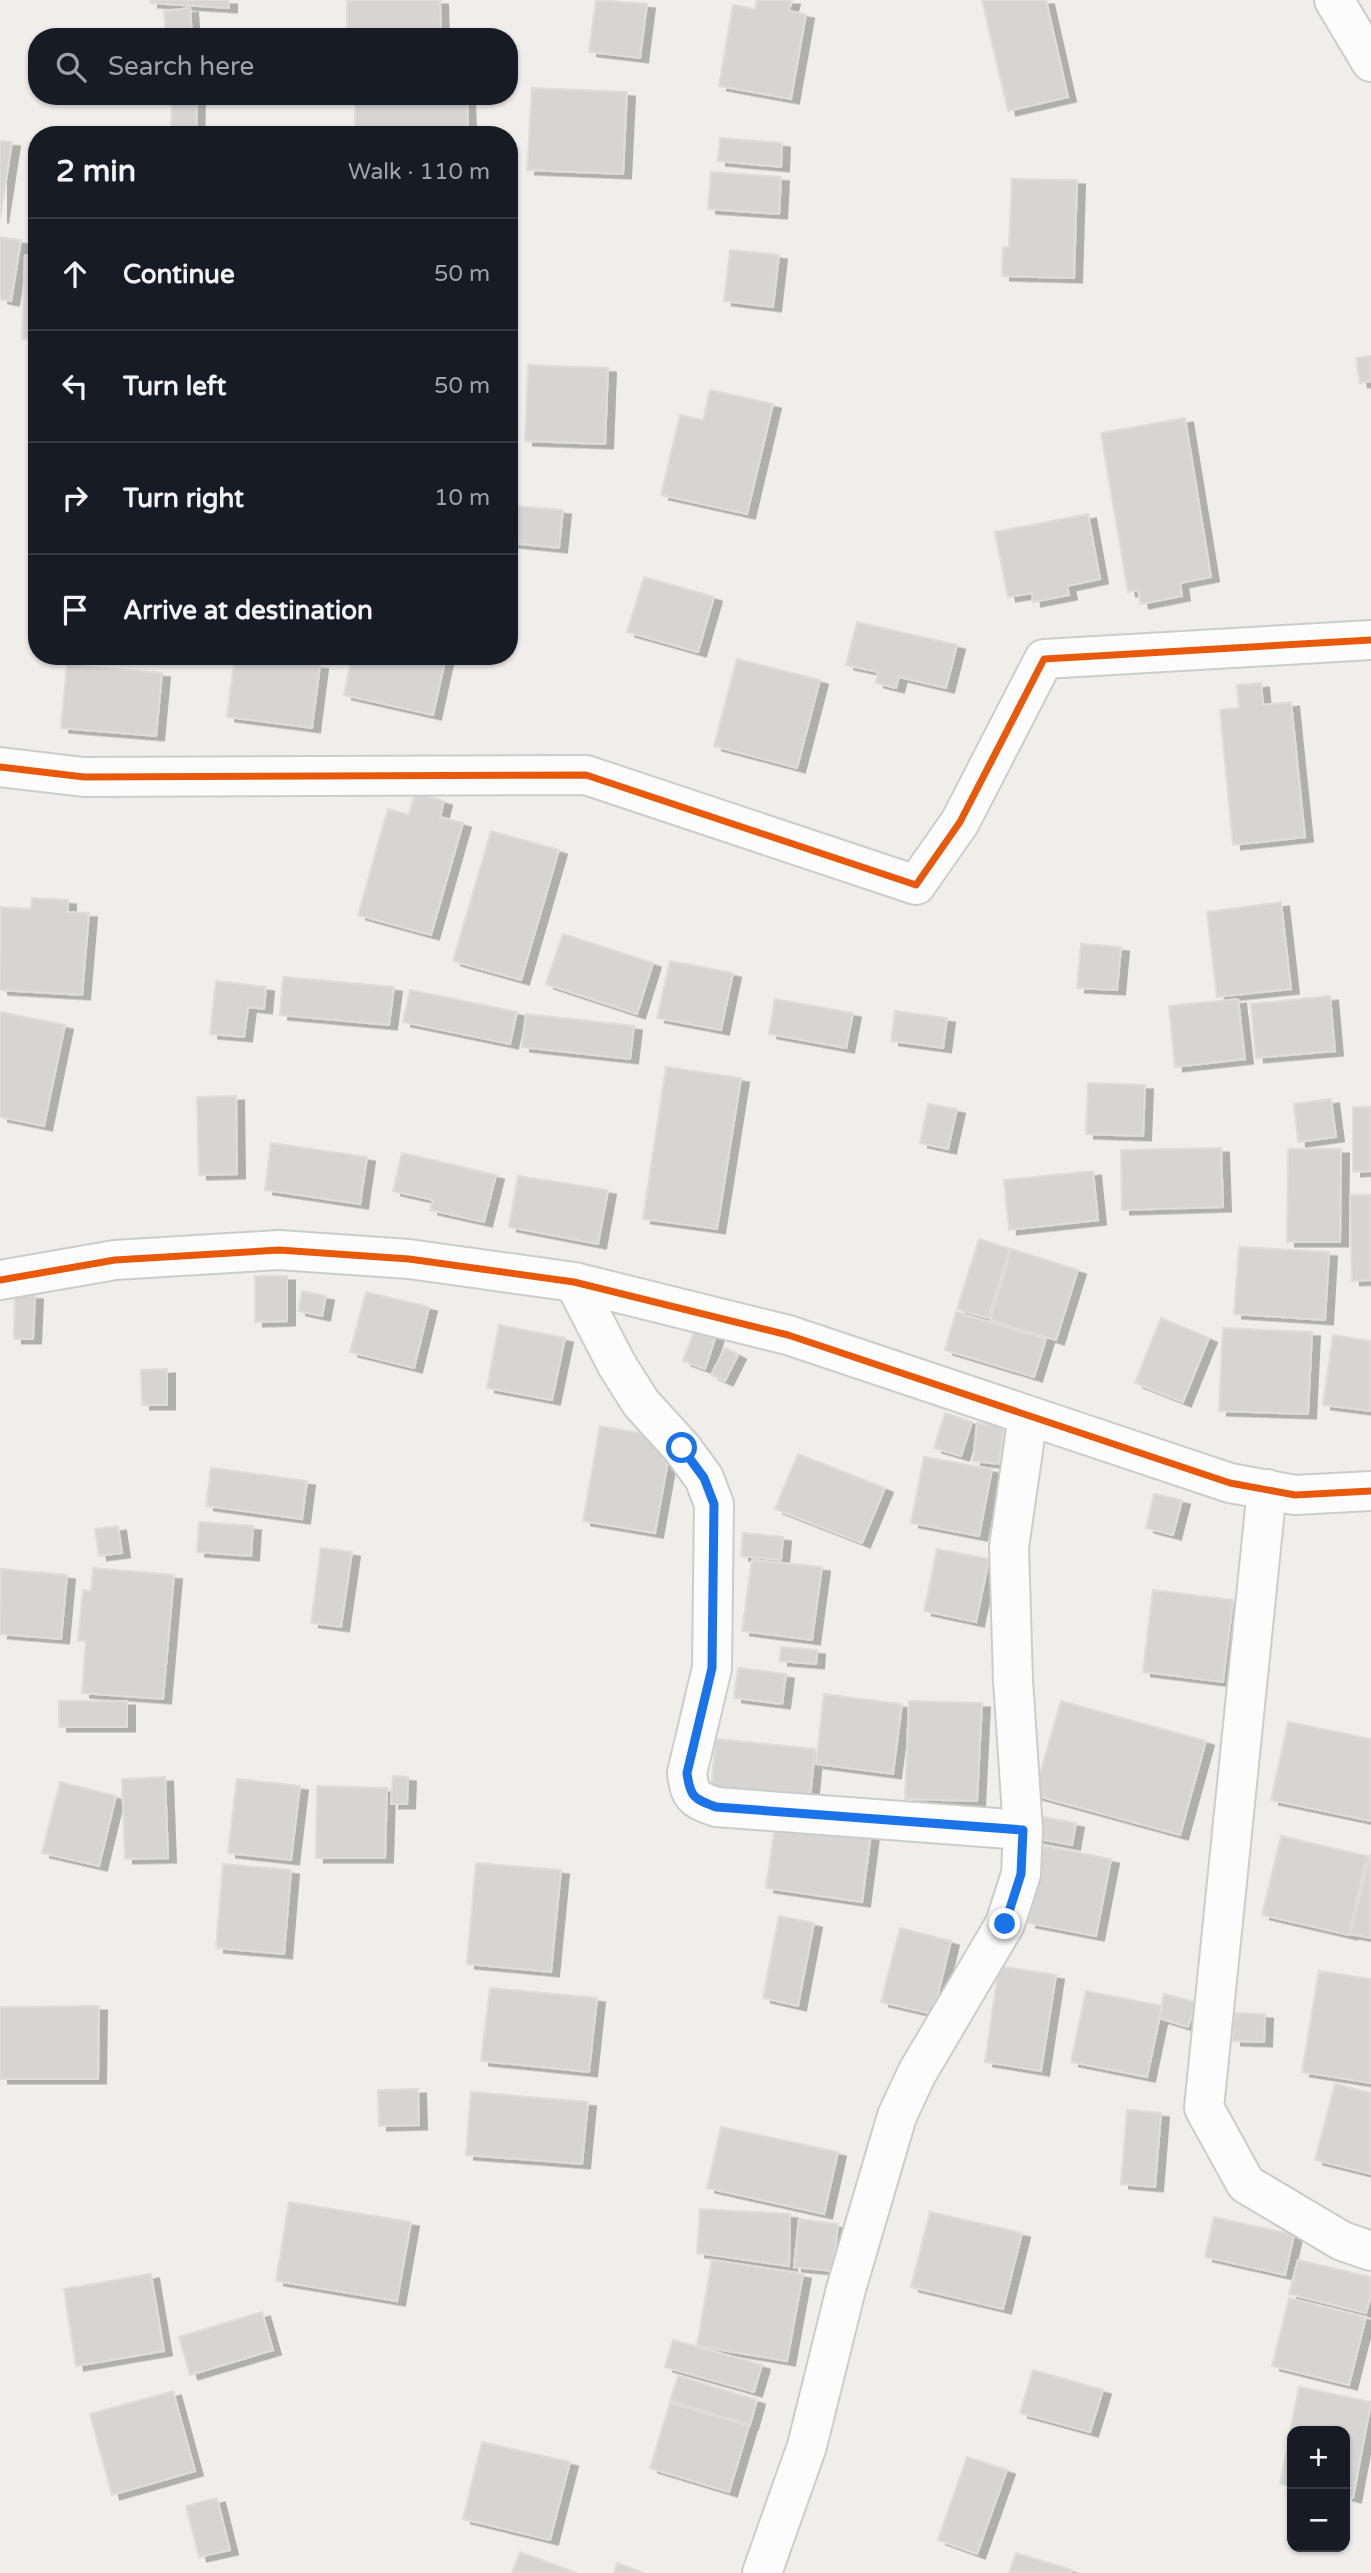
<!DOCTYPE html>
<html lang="en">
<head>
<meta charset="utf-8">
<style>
  :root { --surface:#171b24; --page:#242831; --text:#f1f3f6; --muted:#9ea1a6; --line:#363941 }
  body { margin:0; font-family:"Varela Round",sans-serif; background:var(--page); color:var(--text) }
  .controls { position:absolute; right:21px; bottom:21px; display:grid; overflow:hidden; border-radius:14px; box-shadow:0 2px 5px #0004 }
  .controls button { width:63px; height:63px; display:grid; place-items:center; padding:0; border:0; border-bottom:2px solid var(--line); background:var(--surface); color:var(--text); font:35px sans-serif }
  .stop { position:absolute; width:21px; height:21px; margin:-16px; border:5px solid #1a73e8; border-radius:50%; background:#fff }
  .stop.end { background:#1a73e8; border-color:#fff; box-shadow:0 2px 7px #0008 }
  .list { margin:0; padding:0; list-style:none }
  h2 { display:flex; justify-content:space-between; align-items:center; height:91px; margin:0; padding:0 28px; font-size:30px }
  h2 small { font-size:23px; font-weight:400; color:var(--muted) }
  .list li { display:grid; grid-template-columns:46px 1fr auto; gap:21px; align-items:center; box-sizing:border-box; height:112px; padding:0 28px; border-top:2px solid var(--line) }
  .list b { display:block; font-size:26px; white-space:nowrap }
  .list em { font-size:23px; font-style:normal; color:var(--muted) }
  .icon { flex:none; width:38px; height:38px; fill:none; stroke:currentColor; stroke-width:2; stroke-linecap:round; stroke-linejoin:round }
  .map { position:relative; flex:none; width:1371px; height:2573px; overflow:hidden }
  .search { position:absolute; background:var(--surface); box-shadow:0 2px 5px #0004; left:28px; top:28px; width:490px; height:77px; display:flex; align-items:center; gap:18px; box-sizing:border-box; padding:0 24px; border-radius:28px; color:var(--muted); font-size:26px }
  .panel { position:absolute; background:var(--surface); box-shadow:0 2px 5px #0004; left:28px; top:126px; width:490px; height:539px; border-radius:28px }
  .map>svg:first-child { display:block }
  .building { fill:#d6d5d3; stroke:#deddd9; stroke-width:2; filter:url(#shadow) }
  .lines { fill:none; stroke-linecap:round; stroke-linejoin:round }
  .minor-casing { stroke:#cbcccc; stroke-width:42 }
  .minor { stroke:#fdfcfc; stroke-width:38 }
  .cycleway-casing { stroke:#fff; stroke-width:11 }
  .cycleway { stroke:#e8590c; stroke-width:7 }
  .route { stroke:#1a73e8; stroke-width:9 }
</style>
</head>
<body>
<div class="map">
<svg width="1371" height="2573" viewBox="0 0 1371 2573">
  <defs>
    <filter id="shadow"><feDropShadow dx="8" dy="4.5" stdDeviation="0" flood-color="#0004"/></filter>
  </defs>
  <rect width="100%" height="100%" fill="#efeeea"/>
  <path class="building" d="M150,0h79v8l-79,-5z
    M347,0h93l1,37h-94z
    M596,0l51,4 -7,54 -51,-6z
    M757,0h35l-3,11 17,3 -15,85 -72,-13 14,-81 22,4z
    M982,0h64l22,97 -60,14z
    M190,8l2,29h-26l-2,-26z
    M532,88l95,4 -4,82 -96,-4z
    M355,96h112l1,32 -43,1 1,6h-71z
    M172,98l25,1 -1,36h-25z
    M720,138l62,5 -1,24 -63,-6z
    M0,141l12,1 -12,77z
    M711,172l70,5 -2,37 -71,-5z
    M1012,179l65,1 -3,98 -72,-2 1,-29h6z
    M0,237l21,3 -10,61 -11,-2z
    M730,250l49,5 -6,52 -49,-6z
    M25,255l12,1v83h-15z
    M1371,356v25l-11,2 -4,-25z
    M528,365l80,3 -3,76 -80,-3z
    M710,390l63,14 -26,110 -86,-19 19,-80 23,5z
    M1185,418l26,159 -31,6 2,13 -41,8 -3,-14 -10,2 -27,-159z
    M515,506l48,4 -4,38 -48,-5z
    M1088,514l12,65 -33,7 2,9 -36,7 -1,-9 -24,4 -13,-65z
    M644,577l70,20 -16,55 -71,-20z
    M857,622l100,23 -11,43 -47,-11 -3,11 -20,-5 2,-11 -32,-7z
    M235,656l85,9 -8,63 -85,-11z
    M352,656h94l-13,59 -89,-20z
    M737,659l83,21 -23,88 -83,-22z
    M67,665l95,8 -6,63 -95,-8z
    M1261,683l2,22 28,-3 14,135 -72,8 -13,-135 19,-2 -2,-23z
    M415,793l29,8 -4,16 23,6 -32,112 -73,-20 30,-106 21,6z
    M491,831l68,19 -38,130 -68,-19z
    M32,898l36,2v12l21,1 -7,82 -82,-5 1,-83 30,2z
    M1281,902l10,87 -74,8 -10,-85z
    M563,934l90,29 -16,51 -91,-30z
    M1081,944l40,3 -4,43 -40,-2z
    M670,961l63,12 -12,57 -64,-12z
    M283,977l111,10 -5,38 -109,-10z
    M216,981l50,6 -2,22 -16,-2 -4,30 -34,-3z
    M410,990l107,22 -7,32 -107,-22z
    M1330,996l5,55 -79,7 -5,-54z
    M775,999l78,14 -7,35 -77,-14z
    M1238,999l7,60 -70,8 -6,-61z
    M895,1011l52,7 -4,30 -52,-7z
    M0,1012l65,13 -21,101 -44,-9z
    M526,1014l108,12 -4,33 -108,-12z
    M666,1067l75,11 -24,151 -74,-10z
    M1088,1083l57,2 -2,51 -57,-2z
    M236,1096l1,78 -38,1 -2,-78z
    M1331,1099l5,38 -38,5 -4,-38z
    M928,1104l29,5 -9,40 -28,-6z
    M1353,1107h18v64l-18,1z
    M271,1143l96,14 -7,47 -95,-14z
    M1221,1148l2,59 -101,3 -1,-60z
    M1288,1149h53l-1,93h-53z
    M402,1153l94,22 -12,47 -54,-12 3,-10 -40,-9z
    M1093,1171l5,49 -89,10 -5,-50z
    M518,1176l90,14 -10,54 -89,-17z
    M1350,1195h21v85l-19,1z
    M979,1239l31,10 -22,69 -31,-9z
    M1239,1247l90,5 -4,68 -91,-6z
    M1011,1249l67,21 -22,70 -66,-20z
    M255,1276h32v45l-32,1z
    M302,1291l24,5 -4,20 -24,-5z
    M366,1292l63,15 -15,61 -64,-16z
    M15,1294l20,1 -2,44h-19z
    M956,1312l90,27 -12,38 -89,-27z
    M1161,1318l48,20 -26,64 -48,-19z
    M499,1325l66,13 -13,62 -65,-12z
    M1223,1328l89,4 -4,82 -89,-3z
    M695,1329l21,7 -11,33 -22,-8z
    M1333,1335l38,6v70l-48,-6z
    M725,1348l13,7 -13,26 -14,-6z
    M167,1369v36h-25l-1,-35z
    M945,1413l27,9 -11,34 -27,-8z
    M977,1423l27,4 -5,37 -26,-3z
    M600,1426l72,13 -17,94 -72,-12z
    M798,1454l87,34 -23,55 -87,-34z
    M924,1457l68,12 -13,67 -68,-13z
    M211,1468l96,13 -5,38 -96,-13z
    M1154,1494l28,6 -9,35 -27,-7z
    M199,1522l54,4 -2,30 -54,-4z
    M118,1526l4,27 -23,3 -4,-27z
    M743,1533l40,4 -2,23 -40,-4z
    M321,1548l31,4 -11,75 -30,-4z
    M937,1549l52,10 -13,63 -52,-11z
    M752,1560l70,7 -10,73 -70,-9z
    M93,1568l81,7 -11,124 -81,-6 4,-52h-8l5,-51 8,1z
    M1,1569l66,6 -6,64 -61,-5z
    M1153,1590l80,10 -10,82 -80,-10z
    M781,1647l36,3 -1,14 -36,-3z
    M738,1668l48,6 -4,30 -48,-6z
    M824,1694l78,10 -9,70 -77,-10z
    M59,1701h68v26h-68z
    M909,1701l73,2 -5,98 -72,-2z
    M1061,1701l145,40 -26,94 -146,-40z
    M1288,1722l83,17v82l-100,-21z
    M716,1739l99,10 -5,49 -99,-10z
    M393,1776l15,1 -1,27h-16z
    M165,1777l3,81 -43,1 -3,-80z
    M237,1779l63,7 -9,74 -63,-7z
    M60,1782l56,14 -17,70 -57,-13z
    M317,1786l70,2 -2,70h-69z
    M1038,1816l38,7 -4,22 -38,-7z
    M776,1820l95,14 -9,68 -96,-14z
    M1281,1836l86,20 -18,79 -87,-20z
    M1044,1846l67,13 -15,77 -68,-13z
    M1370,1855h1v83l-21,-4z
    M476,1863l85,7 -10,102 -84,-8z
    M223,1864l68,6 -7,84 -68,-6z
    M779,1916l35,7 -16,83 -35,-8z
    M900,1928l51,13 -18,73 -52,-12z
    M999,1966l57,9 -15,96 -56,-9z
    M1319,1971l52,8v104l-69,-11z
    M490,1988l107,10 -8,74 -108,-11z
    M1086,1991l76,15 -15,71 -76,-15z
    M1164,1994l32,8 -8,25 -29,-9z
    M99,2006l-1,73h-98v-72z
    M1234,2013l31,1 -1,28 -31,-1z
    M1335,2084l36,9v81l-56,-14z
    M418,2089l1,36 -40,1 -1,-36z
    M471,2092l117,10 -6,62 -116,-9z
    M1127,2110l34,3 -6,74 -34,-3z
    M721,2127l117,25 -14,62 -117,-26z
    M289,2202l122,20 -14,79 -121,-20z
    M700,2209l90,5 -1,52 -92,-13z
    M930,2212l92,21 -19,76 -92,-22z
    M1214,2217l80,18 -9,40 -80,-18z
    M799,2219l39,5 -5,47 -39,-4z
    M712,2260l91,14 -16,87 -90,-15z
    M1298,2260l73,17v17l-5,19 -77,-19z
    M151,2274l13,77 -88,15 -12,-77z
    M1289,2298l77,19 -17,68 -77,-19z
    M262,2312l11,38 -83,25 -11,-38z
    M673,2340l89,25 -8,27 -89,-25z
    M1033,2370l70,20 -13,42 -70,-19z
    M678,2376l79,24 -7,25 -80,-24z
    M1299,2387l72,15 -18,96 -8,-2v-65h-53v55l-12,-2z
    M173,2391l22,80 -83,24 -22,-81z
    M670,2403l79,23 -20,66 -79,-24z
    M482,2442l88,20 -20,78 -87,-21z
    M967,2457l40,13 -30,84 -39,-14z
    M217,2498l13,52 -31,7 -13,-51z
    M520,2552l57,21h-65z
    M1016,2553l56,17 -1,3h-62z
    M617,2563l27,10h-30z"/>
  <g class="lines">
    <defs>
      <path id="minor" d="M1334,0l37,62
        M0,767l84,10 502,-2 330,110 44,-63 84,-163 327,-19
        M0,1280l115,-20 164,-10 130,9 165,23 214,53 442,148 65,12 76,-4
        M574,1282l43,83 24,38 41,45 22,30 10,26 -2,164 -25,105c3,24 7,26 29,34l307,23
        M1267,1489l-63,619 42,76 96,57 29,10
        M762,2573l45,-127 39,-157 51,-173 20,-43 88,-149 16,-50 2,-44 -10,-150 -4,-133 19,-131"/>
    </defs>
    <use href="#minor" class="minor-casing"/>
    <use href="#minor" class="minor"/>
    <defs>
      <path id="cycleway" d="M0,767l84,10 502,-2 330,110 44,-63 84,-163 327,-19
        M0,1280l115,-20 164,-10 130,9 165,23 214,53 442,148 65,12 76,-4"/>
    </defs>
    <use href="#cycleway" class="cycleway-casing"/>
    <use href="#cycleway" class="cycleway"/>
  </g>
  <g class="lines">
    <path class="route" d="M682,1448l22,30 10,26 -2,164 -25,105c3,24 7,26 29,34l307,23 -2,44 -16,50"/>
  </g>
</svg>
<div class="controls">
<button>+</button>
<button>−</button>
</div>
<div class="stop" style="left:682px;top:1448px"></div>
<div class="stop end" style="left:1005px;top:1924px"></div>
<div class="search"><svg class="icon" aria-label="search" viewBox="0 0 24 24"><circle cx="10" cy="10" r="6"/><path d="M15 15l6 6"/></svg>Search here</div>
<section class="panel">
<h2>2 min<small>Walk · 110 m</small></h2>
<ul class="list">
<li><svg class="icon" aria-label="ahead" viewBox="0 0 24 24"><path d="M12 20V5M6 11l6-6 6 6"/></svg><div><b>Continue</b></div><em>50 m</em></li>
<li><svg class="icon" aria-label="left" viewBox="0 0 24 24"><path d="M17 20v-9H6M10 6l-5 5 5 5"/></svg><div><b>Turn left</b></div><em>50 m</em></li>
<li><svg class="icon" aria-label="right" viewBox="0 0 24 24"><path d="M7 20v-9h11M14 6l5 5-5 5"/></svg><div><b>Turn right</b></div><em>10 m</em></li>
<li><svg class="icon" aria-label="arrive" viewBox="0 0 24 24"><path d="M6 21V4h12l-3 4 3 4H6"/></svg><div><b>Arrive at destination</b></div></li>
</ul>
</section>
</div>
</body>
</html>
